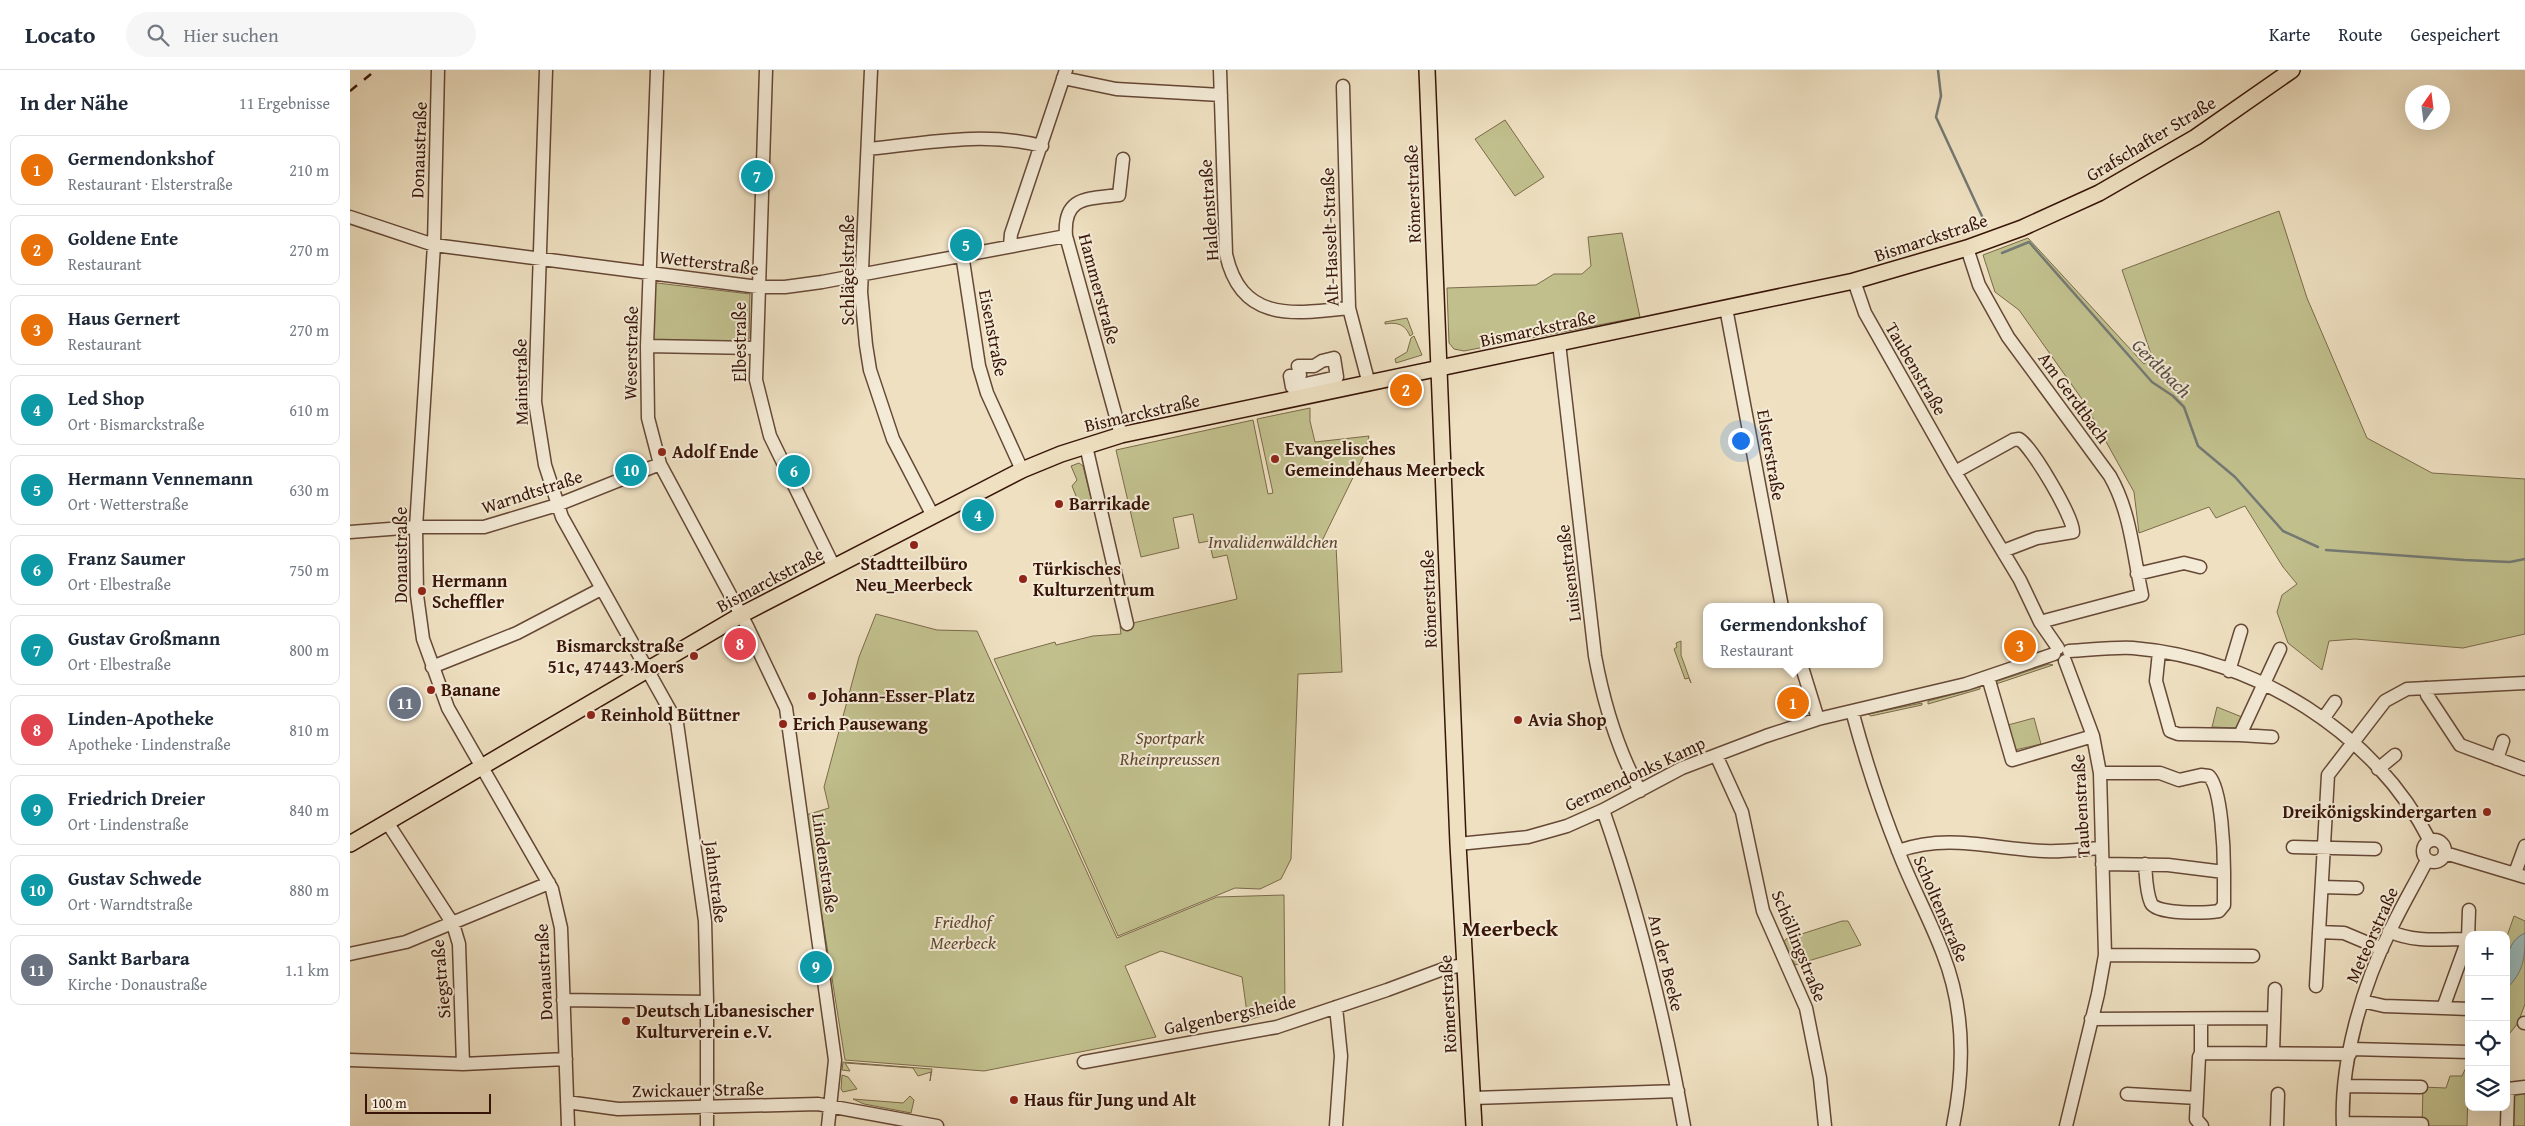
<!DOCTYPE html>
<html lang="de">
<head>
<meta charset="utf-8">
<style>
  :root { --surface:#fff; --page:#f6f6f7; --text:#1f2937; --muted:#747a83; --line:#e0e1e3; --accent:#2563eb }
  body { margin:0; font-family:"Gentium Book Plus",serif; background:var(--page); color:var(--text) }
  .controls { position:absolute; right:15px; bottom:15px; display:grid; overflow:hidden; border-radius:10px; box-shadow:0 5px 20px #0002 }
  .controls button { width:45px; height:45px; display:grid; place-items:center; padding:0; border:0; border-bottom:1px solid var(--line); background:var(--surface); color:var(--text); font:25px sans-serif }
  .compass { position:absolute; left:2055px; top:15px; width:45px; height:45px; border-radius:50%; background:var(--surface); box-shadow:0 5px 20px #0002; rotate:14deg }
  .scale { position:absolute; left:15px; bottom:12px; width:126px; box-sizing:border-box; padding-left:5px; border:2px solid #381508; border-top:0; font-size:14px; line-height:18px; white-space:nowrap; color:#381508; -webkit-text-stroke:4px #f4ebd7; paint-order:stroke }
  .you { position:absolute; left:1390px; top:370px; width:18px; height:18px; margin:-12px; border:4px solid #fff; border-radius:50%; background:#1a73e8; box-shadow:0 0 0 8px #1a73e833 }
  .badge { display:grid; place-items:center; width:32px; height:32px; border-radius:50%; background:var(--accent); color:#fff; font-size:16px; font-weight:700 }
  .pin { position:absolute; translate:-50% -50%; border:2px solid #fff; box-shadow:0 1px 5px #0006 }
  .popup { position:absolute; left:1353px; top:533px; width:180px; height:65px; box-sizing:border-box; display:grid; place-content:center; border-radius:10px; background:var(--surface); filter:drop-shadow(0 1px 4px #0005); font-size:16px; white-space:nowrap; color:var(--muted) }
  .popup b { font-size:19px; color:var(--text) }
  .popup::after { content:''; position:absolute; left:50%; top:100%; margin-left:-10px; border:10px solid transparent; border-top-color:var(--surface) }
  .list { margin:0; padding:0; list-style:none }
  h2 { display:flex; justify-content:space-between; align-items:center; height:65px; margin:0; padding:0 20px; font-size:21px }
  h2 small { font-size:16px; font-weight:400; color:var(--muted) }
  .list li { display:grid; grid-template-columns:32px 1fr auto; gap:15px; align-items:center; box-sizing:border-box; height:70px; margin:0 10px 10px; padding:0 10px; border:1px solid var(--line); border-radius:10px }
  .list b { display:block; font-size:19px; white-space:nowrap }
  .list p { margin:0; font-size:16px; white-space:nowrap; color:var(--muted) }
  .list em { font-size:16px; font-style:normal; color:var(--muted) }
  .icon { flex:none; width:28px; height:28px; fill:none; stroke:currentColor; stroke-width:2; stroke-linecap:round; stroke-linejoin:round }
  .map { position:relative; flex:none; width:2175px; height:1056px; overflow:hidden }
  header { display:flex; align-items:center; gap:30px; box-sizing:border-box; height:70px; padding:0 25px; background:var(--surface); border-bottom:1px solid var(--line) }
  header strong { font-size:24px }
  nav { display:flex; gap:28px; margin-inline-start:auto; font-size:18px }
  .search { width:350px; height:45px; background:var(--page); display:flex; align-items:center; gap:12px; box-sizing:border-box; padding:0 18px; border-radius:28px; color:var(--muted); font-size:19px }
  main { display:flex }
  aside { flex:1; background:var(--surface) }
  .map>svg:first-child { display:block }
  .green { fill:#c1c08d; stroke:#7c6a4a }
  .water { fill:#9cbbbb; stroke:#747973 }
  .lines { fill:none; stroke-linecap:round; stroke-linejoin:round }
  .stream { stroke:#747973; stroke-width:2.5 }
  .minor-casing { stroke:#664836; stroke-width:15 }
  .major-casing { stroke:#381508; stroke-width:18 }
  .minor { stroke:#f4ebd7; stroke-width:12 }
  .major { stroke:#eee0c1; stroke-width:15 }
  .rail { stroke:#381508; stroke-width:2.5; stroke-dasharray:9 9; stroke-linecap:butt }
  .poi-dot { fill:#8f2418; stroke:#f4ebd7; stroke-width:2 }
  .labels { text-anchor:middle; stroke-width:4; stroke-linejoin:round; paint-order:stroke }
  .street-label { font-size:18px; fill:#381508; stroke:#f4ebd7 }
  .poi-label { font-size:18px; font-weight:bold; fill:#381508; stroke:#f4ebd7; text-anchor:start }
  .park-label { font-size:18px; font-style:italic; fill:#614830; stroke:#f4ebd7 }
  .water-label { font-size:19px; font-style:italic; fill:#5b4f47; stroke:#f4ebd7 }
  .district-label { font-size:22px; font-weight:bold; fill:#381508; stroke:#f4ebd7 }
</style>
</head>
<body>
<header>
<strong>Locato</strong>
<div class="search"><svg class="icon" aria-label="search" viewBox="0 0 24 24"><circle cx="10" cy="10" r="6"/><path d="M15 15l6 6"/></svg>Hier suchen</div>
<nav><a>Karte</a><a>Route</a><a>Gespeichert</a></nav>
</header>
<main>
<aside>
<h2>In der Nähe<small>11 Ergebnisse</small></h2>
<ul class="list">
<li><span class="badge" style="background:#e8710a">1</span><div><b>Germendonkshof</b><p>Restaurant · Elsterstraße</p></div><em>210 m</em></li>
<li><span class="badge" style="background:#e8710a">2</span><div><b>Goldene Ente</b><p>Restaurant</p></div><em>270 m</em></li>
<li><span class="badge" style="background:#e8710a">3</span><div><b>Haus Gernert</b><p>Restaurant</p></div><em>270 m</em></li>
<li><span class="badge" style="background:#0f9aa8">4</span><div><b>Led Shop</b><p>Ort · Bismarckstraße</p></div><em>610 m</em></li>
<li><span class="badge" style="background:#0f9aa8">5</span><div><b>Hermann Vennemann</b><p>Ort · Wetterstraße</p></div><em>630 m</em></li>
<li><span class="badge" style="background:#0f9aa8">6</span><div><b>Franz Saumer</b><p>Ort · Elbestraße</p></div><em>750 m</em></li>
<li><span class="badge" style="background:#0f9aa8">7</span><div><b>Gustav Großmann</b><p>Ort · Elbestraße</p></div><em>800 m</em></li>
<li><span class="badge" style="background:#e0444e">8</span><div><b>Linden-Apotheke</b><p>Apotheke · Lindenstraße</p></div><em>810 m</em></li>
<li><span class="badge" style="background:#0f9aa8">9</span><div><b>Friedrich Dreier</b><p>Ort · Lindenstraße</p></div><em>840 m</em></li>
<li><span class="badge" style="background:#0f9aa8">10</span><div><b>Gustav Schwede</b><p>Ort · Warndtstraße</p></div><em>880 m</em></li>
<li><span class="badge" style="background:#6b7280">11</span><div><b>Sankt Barbara</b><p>Kirche · Donaustraße</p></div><em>1.1 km</em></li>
</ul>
</aside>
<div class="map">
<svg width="2175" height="1056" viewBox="0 0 2175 1056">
  <rect width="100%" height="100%" fill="#eee0c1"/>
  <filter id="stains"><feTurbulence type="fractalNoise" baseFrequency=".004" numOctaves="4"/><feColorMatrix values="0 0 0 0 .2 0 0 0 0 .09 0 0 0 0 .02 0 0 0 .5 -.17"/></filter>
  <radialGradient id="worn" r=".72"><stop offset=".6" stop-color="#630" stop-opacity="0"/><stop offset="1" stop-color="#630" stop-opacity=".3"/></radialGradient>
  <path class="green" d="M1155,50l39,57 -29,19 -40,-57z
    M1929,141l28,87 60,140 65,35 93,6v155l-62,14 -108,-9 -26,2 -7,29 -34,-27 -11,-31 5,-17 15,-11 -14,-17 -38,-61 -29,12 -7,-11 -70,26 -5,-41 -50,-90 -65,-92 -24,-18 -12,-37 45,-17 116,126 8,-7 -30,-87z
    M1272,163l18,84 -176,34 -10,-2 -5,-6 -2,-55 89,-3 18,-11h28l9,-8 -3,-29z
    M307,213l93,11 -1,45 -13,2 -83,-1 2,-55z
    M1057,248l6,16 -3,2c-5,-12 -13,-14 -25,-12v-2z
    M1064,266l8,19 -26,8 -1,-4 12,-7 4,-14z
    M960,338v13l5,21 54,-6 -5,19 -44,90h16l6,127 -44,2 -7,185 -10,20 -21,10 -25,-1 -117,48 -124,-277 61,-17 1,3 37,-9 28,-2 -1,-8 117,-27 -10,-44 -14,3 -4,-17 -10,2 -6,-29 -20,4 6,30 -38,9 -25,-107 137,-30 15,74 5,-1 -16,-74z
    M729,393l4,3 9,36 -12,4 -8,-20 5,-6 -6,-14z
    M526,544l61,16 40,1 140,307 100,-41 67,-2 1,114 -37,11 -6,-43 -81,-26 -36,15 31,71 -172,34 -139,-11 -39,-245 23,-7 -5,-21 35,-130z
    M1331,571v14l10,28 -2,-5 -4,1 -11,-30 3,-2 -1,-4z
    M1699,594l4,1 -57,19 -1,-2z
    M1630,617v2l-52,15v-3z
    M1572,633v2l-51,11 -3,-2z
    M1867,637l25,10 -4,11 -26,-1z
    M1684,648l7,26 -26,6 -7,-25z
    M2164,846l11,5v83l-7,19 -12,15v-99z
    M1492,851h6l13,24 -66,20 -11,-23 2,-3z
    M2119,991l-2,65h-45l1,-39 23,1 4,-12h12z
    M493,992l88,7h1l-2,12 1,-9 -13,4 -5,-8 -68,-5 5,8 -8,-1z
    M492,1005l6,2 9,12 -14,3 -2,-3z
    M2175,1021v35h-14v-34z
    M560,1026l4,4 -3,13 -47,-9 -11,-5 50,4z"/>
  <path class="water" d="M2175,863c0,22 0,36 -16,53h-3c0,-21 -1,-44 19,-53z"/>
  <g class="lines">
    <path class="stream" d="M1588,0l3,26 -5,21 51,110
      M1652,183l27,-11 123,140 21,14 11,11 14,39 37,31 48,54 35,16
      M1976,480l138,10 46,2 15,-3"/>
    <defs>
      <path id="minor" d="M88,0l-4,175 -18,282 1,68 6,44 25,69 104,181 9,39 7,198
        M196,0l-11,332 10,63 17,52 115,206 28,198 2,81v124
        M307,0l-10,276 1,72 12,46 87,162 39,82 49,352 -7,66
        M416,0l-10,310 14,56 64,131
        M521,0l-10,222 5,53 4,25 23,69 40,77
        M870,0l6,184c15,69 68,60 123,54
        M713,8l53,11 105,6
        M993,16l6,222 20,76
        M518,79c58,-6 117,-18 174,-3
        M0,147l84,28 324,42h27l37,-5 244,-46
        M660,175l1,-11 55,-164
        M1617,178l12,37 29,52 102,139c21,37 23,78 32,119l-102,27
        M612,184l17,112 8,27 35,77
        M1504,211l11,32 90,159 65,108 20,42 18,26
        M1376,238l56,299
        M1209,273l36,313c9,49 22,92 45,135
        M297,276l108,2
        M984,288l3,19 -45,10 -2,-11 10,-1 -2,-9h16l8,-5z
        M771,365l-55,-199c-3,-40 21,-37 53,-41l4,-36
        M736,376l41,178
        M1605,402l58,-32 6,-1c13,8 55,79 54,93l-36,6 -34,13
        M0,462l66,-5h68l73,-22 103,-41
        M1787,504l47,-11 16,4
        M1719,581c21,-1 43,-4 64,-3 121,10 242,84 297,193
        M1809,582l-3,29 14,50 8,3 62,1 40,-86
        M1715,591l28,75 7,37 5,182 -7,39 -32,132
        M1451,594l17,55
        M82,597l85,-34 84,-44
        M1879,601l12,-40
        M1638,607l24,83 81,-24
        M2076,618l1,7 33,50 65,24
        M1502,641c13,48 28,95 47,142 13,34 31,66 44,101 22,56 22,113 10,172
        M1973,649l12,-17
        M1890,665l32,2
        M1366,685l26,57 21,99 43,97 14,70 5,48
        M2147,689l6,-18
        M2028,699l17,-14
        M1750,703h60l19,7 22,-5 8,1c13,13 15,77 15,96l-56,-7 -66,-1
        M1253,740c36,103 62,209 81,316
        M37,752l66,102 6,20 4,120
        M2073 781a11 11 0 1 1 22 0a11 11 0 1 1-22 0Z
        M1108,774l70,-7 39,-11 36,-16 79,-42 84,-32 52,-17 148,-35 88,-30
        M1943,777l82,2
        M1548,781c52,-18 93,-2 146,0 19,1 39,-2 58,-3
        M2095,783l80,24
        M1795,794c1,12 1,28 6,39 5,12 56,10 68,8l5,-6v-33
        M2165,803l10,-27
        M1972,817l35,1
        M2118,869l1,-29
        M2032,879l-38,-16 -25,-1 9,-157 57,-74 22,-12 118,-6
        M0,884l56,-12 143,-59
        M1755,885l148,1
        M1966,916l3,-54
        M213,930l144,2
        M2012,931l22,5 59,2 25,-69c-26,0 -54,4 -79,-8
        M2093,938l26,1
        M1741,949l182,-1
        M1851,949v34l-2,4 -3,62 6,7
        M2174,953h1
        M2001,979l118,3
        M1851,983l149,1
        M1923,983l2,-64
        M0,990l113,4 103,-5
        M734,992l193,-35 110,-37 59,-22 19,-3
        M1995,1016l76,1
        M1777,1024l70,4
        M1123,1028l205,-7
        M217,1032l51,7 200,-5 119,22
        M1993,1053l79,1
        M986,1056l5,-70 -5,-49
        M1927,1056l1,-32
        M1993,1056c-3,-63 19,-139 47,-195 11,-24 25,-47 37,-71
        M2157,1056l1,-37 17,-2"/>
      <path id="major" d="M1077,0l31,774 16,282
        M0,774l391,-229 281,-145 39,-16 60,-19 733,-154 113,-33 55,-20 77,-35 97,-56 96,-67"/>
    </defs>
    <use href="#minor" class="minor-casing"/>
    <use href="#major" class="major-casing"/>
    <use href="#minor" class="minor"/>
    <use href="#major" class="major"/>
    <path class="rail" d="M0,21l26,-21"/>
  </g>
  <g class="poi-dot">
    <circle cx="312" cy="382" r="5"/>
    <circle cx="925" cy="389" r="5"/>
    <circle cx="709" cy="434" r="5"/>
    <circle cx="564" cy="475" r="5"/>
    <circle cx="673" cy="509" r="5"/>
    <circle cx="72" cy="521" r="5"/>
    <circle cx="344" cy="586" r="5"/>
    <circle cx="81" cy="620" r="5"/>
    <circle cx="462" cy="626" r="5"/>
    <circle cx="241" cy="645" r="5"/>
    <circle cx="1168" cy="650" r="5"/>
    <circle cx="433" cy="654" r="5"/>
    <circle cx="2137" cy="742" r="5"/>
    <circle cx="276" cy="951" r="5"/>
    <circle cx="664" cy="1030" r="5"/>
  </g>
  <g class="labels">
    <g class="street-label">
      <text transform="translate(1801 69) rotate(-31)" y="6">Grafschafter Straße</text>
      <text transform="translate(69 80) rotate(-88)" y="6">Donaustraße</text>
      <text transform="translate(1063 124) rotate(-92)" y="6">Römerstraße</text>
      <text transform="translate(859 140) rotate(-94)" y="6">Haldenstraße</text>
      <text transform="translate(980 167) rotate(-92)" y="6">Alt-Hasselt-Straße</text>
      <text transform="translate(1581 168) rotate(-18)" y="6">Bismarckstraße</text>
      <text transform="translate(359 193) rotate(7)" y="6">Wetterstraße</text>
      <text transform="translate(498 200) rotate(-90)" y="6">Schlägelstraße</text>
      <text transform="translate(749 219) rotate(75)" y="6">Hammerstraße</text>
      <text transform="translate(1188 259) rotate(-12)" y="6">Bismarckstraße</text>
      <text transform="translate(643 263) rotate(79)" y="6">Eisenstraße</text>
      <text transform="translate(390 272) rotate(-90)" y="6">Elbestraße</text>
      <text transform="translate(281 283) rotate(-89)" y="6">Weserstraße</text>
      <text transform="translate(1566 299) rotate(60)" y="6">Taubenstraße</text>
      <text transform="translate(171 312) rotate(-91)" y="6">Mainstraße</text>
      <text transform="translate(1724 328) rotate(54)" y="6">Am Gerdtbach</text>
      <text transform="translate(792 343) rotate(-13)" y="6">Bismarckstraße</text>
      <text transform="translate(1421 385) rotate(80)" y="6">Elsterstraße</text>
      <text transform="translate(182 422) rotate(-18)" y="6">Warndtstraße</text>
      <text transform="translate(51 485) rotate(-90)" y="6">Donaustraße</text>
      <text transform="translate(1219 503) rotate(-97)" y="6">Luisenstraße</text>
      <text transform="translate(420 510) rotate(-28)" y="6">Bismarckstraße</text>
      <text transform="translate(1079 529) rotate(-92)" y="6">Römerstraße</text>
      <text transform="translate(1285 704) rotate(-25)" y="6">Germendonks Kamp</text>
      <text transform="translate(1731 736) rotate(-93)" y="6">Taubenstraße</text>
      <text transform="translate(475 793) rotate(82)" y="6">Lindenstraße</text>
      <text transform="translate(366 812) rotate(83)" y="6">Jahnstraße</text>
      <text transform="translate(1591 839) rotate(67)" y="6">Scholtenstraße</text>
      <text transform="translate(2022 865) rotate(-66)" y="6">Meteorstraße</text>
      <text transform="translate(1449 876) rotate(68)" y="6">Schöllingstraße</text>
      <text transform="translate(1316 893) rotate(76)" y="6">An der Beeke</text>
      <text transform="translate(194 902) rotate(-93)" y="6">Donaustraße</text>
      <text transform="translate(91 909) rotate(-95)" y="6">Siegstraße</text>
      <text transform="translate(1098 934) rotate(-93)" y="6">Römerstraße</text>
      <text transform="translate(880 945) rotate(-12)" y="6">Galgenbergsheide</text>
      <text transform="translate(348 1020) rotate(-1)" y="6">Zwickauer Straße</text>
    </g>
    <g class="poi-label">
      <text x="935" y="385">Evangelisches<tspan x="935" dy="21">Gemeindehaus Meerbeck</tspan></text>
      <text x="322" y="388">Adolf Ende</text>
      <text x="719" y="440">Barrikade</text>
      <text x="564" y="500" text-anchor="middle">Stadtteilbüro<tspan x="564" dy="21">Neu_Meerbeck</tspan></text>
      <text x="683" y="505">Türkisches<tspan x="683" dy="21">Kulturzentrum</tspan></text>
      <text x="82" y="517">Hermann<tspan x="82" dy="21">Scheffler</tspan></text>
      <text x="334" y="582" text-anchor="end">Bismarckstraße<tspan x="334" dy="21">51c, 47443 Moers</tspan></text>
      <text x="91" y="626">Banane</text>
      <text x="472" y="632">Johann-Esser-Platz</text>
      <text x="251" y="651">Reinhold Büttner</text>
      <text x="1178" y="656">Avia Shop</text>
      <text x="443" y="660">Erich Pausewang</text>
      <text x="2127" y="748" text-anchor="end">Dreikönigskindergarten</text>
      <text x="286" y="947">Deutsch Libanesischer<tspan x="286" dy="21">Kulturverein e.V.</tspan></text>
      <text x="674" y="1036">Haus für Jung und Alt</text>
    </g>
    <g class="park-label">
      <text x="923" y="478">Invalidenwäldchen</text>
      <text x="820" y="674">Sportpark<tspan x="820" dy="21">Rheinpreussen</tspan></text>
      <text x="613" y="858">Friedhof<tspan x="613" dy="21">Meerbeck</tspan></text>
    </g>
    <g class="water-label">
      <text transform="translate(1812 298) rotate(45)" y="7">Gerdtbach</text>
    </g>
    <g class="district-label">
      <text x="1160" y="866">Meerbeck</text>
    </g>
  </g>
  <rect width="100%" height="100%" filter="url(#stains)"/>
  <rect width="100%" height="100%" fill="url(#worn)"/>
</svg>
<div class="controls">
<button>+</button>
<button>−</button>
<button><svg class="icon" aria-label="locate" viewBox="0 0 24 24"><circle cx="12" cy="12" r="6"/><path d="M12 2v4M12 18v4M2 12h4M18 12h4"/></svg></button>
<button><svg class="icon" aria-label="layers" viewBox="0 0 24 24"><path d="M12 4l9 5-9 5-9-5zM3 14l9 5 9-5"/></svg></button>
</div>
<svg class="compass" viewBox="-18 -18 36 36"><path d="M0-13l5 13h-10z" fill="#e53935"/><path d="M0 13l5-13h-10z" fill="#747a83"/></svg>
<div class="scale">100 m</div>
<div class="you"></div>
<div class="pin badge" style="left:1443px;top:633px;background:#e8710a">1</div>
<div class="popup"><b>Germendonkshof</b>Restaurant</div>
<div class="pin badge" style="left:1056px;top:320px;background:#e8710a">2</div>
<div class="pin badge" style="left:1670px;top:576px;background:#e8710a">3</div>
<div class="pin badge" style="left:628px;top:445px;background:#0f9aa8">4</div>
<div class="pin badge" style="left:616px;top:175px;background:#0f9aa8">5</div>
<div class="pin badge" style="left:444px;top:401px;background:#0f9aa8">6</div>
<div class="pin badge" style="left:407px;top:106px;background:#0f9aa8">7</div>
<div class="pin badge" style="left:390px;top:574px;background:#e0444e">8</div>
<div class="pin badge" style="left:466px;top:897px;background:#0f9aa8">9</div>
<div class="pin badge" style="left:281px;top:400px;background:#0f9aa8">10</div>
<div class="pin badge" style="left:55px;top:633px;background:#6b7280">11</div>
</div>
</main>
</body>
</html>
